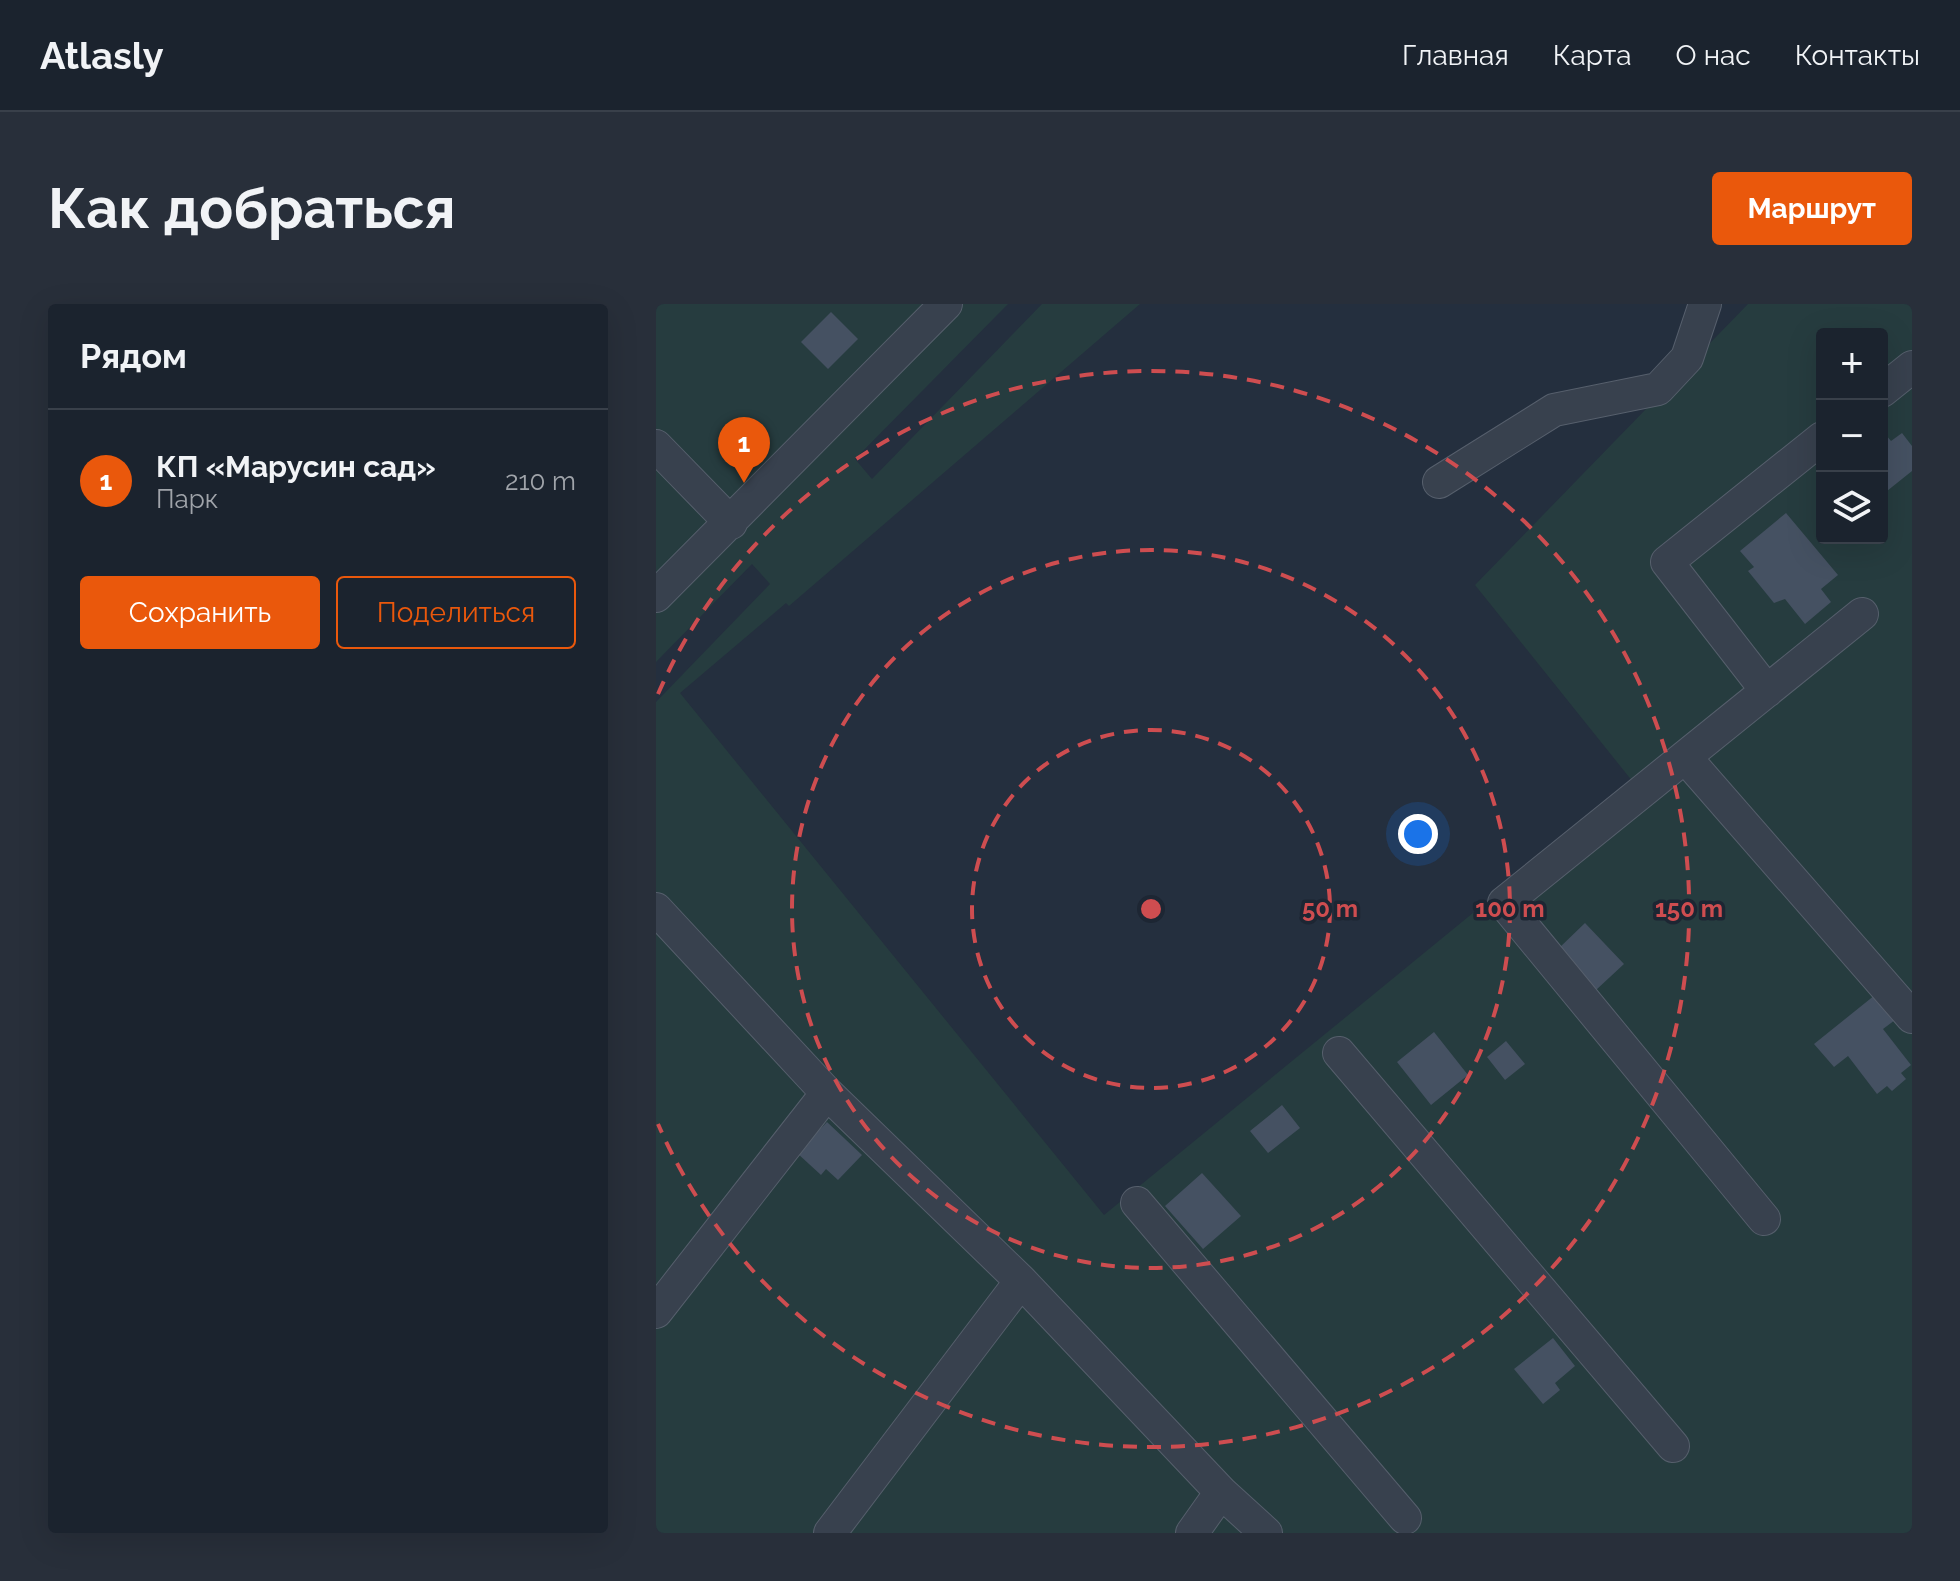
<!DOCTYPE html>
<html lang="ru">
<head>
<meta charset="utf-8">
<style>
  :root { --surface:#1b232e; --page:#282f3a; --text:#f1f3f6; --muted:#a0a4aa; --line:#39404a; --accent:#ea580c }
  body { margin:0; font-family:Raleway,sans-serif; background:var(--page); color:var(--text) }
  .controls { position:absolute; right:24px; top:24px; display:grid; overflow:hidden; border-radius:8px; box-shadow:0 8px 32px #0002 }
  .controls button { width:72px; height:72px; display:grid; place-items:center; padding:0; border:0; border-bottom:2px solid var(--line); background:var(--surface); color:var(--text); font:40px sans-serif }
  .you { position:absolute; left:762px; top:530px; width:28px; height:28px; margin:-20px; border:6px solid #fff; border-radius:50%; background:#1a73e8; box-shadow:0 0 0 12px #1a73e833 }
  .badge { display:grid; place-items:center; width:52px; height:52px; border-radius:50%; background:var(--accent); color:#fff; font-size:26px; font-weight:700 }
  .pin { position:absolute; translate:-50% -66px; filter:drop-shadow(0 2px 4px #0008) }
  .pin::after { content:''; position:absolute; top:42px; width:28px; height:24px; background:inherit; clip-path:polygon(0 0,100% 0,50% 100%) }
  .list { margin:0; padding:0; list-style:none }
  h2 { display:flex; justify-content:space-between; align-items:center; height:104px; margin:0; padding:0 32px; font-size:34px }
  h2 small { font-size:26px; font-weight:400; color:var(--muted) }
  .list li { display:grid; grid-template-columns:52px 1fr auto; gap:24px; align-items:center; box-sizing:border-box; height:144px; padding:0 32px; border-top:2px solid var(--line) }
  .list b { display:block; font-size:30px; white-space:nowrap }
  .list p { margin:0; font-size:26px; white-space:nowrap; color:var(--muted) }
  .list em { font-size:26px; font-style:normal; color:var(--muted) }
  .actions { display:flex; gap:16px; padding:24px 32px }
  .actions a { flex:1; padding:18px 0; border:2px solid var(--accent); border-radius:8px; text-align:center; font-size:28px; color:var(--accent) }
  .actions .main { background:var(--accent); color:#fff }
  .icon { flex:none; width:44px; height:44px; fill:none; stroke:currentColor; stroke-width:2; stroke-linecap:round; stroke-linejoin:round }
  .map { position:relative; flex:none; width:1256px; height:1229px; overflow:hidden; border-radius:8px }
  header { display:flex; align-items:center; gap:48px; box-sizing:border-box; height:112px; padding:0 40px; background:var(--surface); border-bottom:2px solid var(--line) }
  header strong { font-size:38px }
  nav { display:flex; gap:44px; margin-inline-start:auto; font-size:28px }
  .intro { display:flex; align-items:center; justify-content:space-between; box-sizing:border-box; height:192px; padding:0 48px }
  h1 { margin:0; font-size:56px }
  .button { padding:20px 36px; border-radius:8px; background:var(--accent); color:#fff; font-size:28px; font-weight:700 }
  main { display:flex; gap:48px; padding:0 48px }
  aside { flex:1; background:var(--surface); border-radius:8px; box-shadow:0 8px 32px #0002 }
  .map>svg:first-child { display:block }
  .green { fill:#263c3f; fill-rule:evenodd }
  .building { fill:#455162 }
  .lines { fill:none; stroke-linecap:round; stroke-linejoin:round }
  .minor-casing { stroke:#565f6c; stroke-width:34 }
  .minor { stroke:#38414e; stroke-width:32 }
  .ring { fill:none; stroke:#ce4d50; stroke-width:4; stroke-dasharray:14 10 }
  .centre { fill:#ce4d50; stroke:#1d2633; stroke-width:4 }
  .ring-label { font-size:24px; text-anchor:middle; font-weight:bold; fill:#ce4d50; stroke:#1d2633; stroke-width:7; stroke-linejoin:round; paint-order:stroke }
</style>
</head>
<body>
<header>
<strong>Atlasly</strong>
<nav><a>Главная</a><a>Карта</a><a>О нас</a><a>Контакты</a></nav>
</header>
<div class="intro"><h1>Как добраться</h1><a class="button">Маршрут</a></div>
<main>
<aside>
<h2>Рядом<small></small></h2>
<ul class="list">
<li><span class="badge">1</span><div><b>КП «Марусин сад»</b><p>Парк</p></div><em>210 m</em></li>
</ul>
<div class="actions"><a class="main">Сохранить</a><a>Поделиться</a></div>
</aside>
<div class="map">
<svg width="1256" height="1229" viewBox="0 0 1256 1229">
  <rect width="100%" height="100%" fill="#242f3e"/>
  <path class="green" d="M0,0h352l-153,155 17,20 170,-175h98l-351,302 -3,-3 -106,90 424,522 529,-433 -158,-197 273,-281h164v1229h-1256v-831l114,-118 -18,-20 -96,98zM1166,30h60v204h-60z"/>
  <path class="building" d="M175,8l27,27 -30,30 -27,-27z
    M1246,129l10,13v25l-30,24v-57l4,-3 5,6z
    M1130,209l52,62 -17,14 10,13 -26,22 -20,-25 -11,4 -26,-32 6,-4 -14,-16z
    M929,619l39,41 -28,26 -39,-40z
    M1219,691l20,25 -12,9 28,36 -10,8 5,6 -14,12 -5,-5 -10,8 -29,-38 -14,11 -20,-23z
    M778,728l34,43 -37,30 -34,-43z
    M850,737l19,23 -20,16 -18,-23z
    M626,801l18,23 -32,25 -18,-22z
    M171,818l35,33 -24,25 -12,-11 -5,6 -24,-22z
    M546,869l39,43 -38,33 -38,-43z
    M897,1034l22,28 -20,17 5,7 -17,14 -29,-35z"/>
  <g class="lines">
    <defs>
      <path id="minor" d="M1226,87l30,-24
        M0,142l75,77
        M783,178l115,-72 104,-21 29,-31 18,-54
        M0,292l290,-292
        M1111,387l-100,-129 155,-124
        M1029,453l227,260
        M0,605l171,184 194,188 200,211 -29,41
        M683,749l334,393
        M481,899l268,315
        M1108,915l-260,-316 358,-289
        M0,1008l171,-219
        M565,1188l45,41
        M174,1229l191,-252"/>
    </defs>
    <use href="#minor" class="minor-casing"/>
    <use href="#minor" class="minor"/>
  </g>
  <g class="ring">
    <circle cx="495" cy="605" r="179"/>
    <circle cx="495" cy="605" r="359"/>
    <path d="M2 390A538 538 0 1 1 2 820"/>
  </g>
  <circle cx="495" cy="605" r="12" class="centre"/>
  <g class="ring-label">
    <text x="674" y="613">50 m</text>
    <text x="854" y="613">100 m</text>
    <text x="1033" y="613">150 m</text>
  </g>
</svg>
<div class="controls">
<button>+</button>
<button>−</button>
<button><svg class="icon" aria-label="layers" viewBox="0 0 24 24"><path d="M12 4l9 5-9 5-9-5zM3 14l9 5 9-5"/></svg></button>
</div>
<div class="you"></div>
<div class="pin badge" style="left:88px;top:179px">1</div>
</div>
</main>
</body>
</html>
